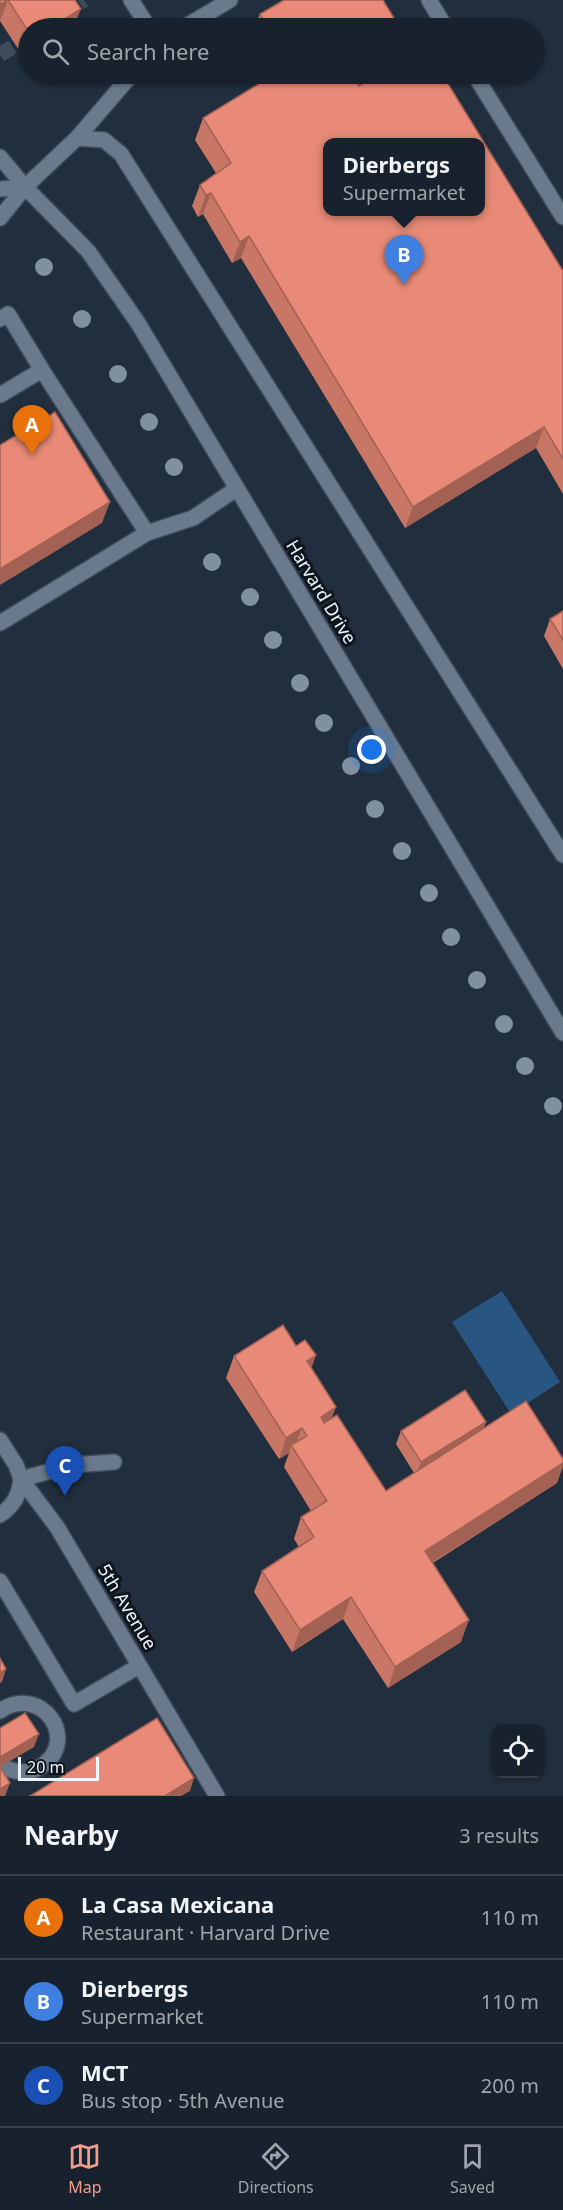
<!DOCTYPE html>
<html lang="en">
<head>
<meta charset="utf-8">
<style>
  :root { --surface:#18222e; --page:#252f3a; --text:#f1f3f6; --muted:#9fa4aa; --line:#363f4a; --accent:#f49d8b }
  body { margin:0; font-family:"Noto Sans",sans-serif; background:var(--page); color:var(--text) }
  .controls { position:absolute; right:18px; bottom:18px; display:grid; overflow:hidden; border-radius:12px; box-shadow:0 2px 4px #0004 }
  .controls button { width:54px; height:54px; display:grid; place-items:center; padding:0; border:0; border-bottom:2px solid var(--line); background:var(--surface); color:var(--text); font:30px sans-serif }
  .scale { position:absolute; left:18px; bottom:15px; width:81px; box-sizing:border-box; padding-left:6px; border:3px solid #ebf4ff; border-top:0; font-size:16px; line-height:21px; white-space:nowrap; color:#ebf4ff; -webkit-text-stroke:4px #0f151c; paint-order:stroke }
  .you { position:absolute; left:372px; top:750px; width:21px; height:21px; margin:-15px; border:4px solid #fff; border-radius:50%; background:#1a73e8; box-shadow:0 0 0 9px #1a73e833 }
  .badge { display:grid; place-items:center; width:39px; height:39px; border-radius:50%; background:var(--accent); color:#fff; font-size:20px; font-weight:700 }
  .pin { position:absolute; translate:-50% -50px; filter:drop-shadow(0 2px 3px #0008) }
  .pin::after { content:''; position:absolute; top:32px; width:21px; height:18px; background:inherit; clip-path:polygon(0 0,100% 0,50% 100%) }
  .popup { position:absolute; left:323px; top:138px; width:162px; height:78px; box-sizing:border-box; display:grid; place-content:center; border-radius:12px; background:var(--surface); filter:drop-shadow(0 2px 4px #0005); font-size:20px; white-space:nowrap; color:var(--muted) }
  .popup b { font-size:22px; color:var(--text) }
  .popup::after { content:''; position:absolute; left:50%; top:100%; margin-left:-12px; border:12px solid transparent; border-top-color:var(--surface) }
  .list { margin:0; padding:0; list-style:none }
  h2 { display:flex; justify-content:space-between; align-items:center; height:78px; margin:0; padding:0 24px; font-size:26px }
  h2 small { font-size:20px; font-weight:400; color:var(--muted) }
  .list li { display:grid; grid-template-columns:39px 1fr auto; gap:18px; align-items:center; box-sizing:border-box; height:84px; padding:0 24px; border-top:2px solid var(--line) }
  .list b { display:block; font-size:22px; white-space:nowrap }
  .list p { margin:0; font-size:20px; white-space:nowrap; color:var(--muted) }
  .list em { font-size:20px; font-style:normal; color:var(--muted) }
  .icon { flex:none; width:33px; height:33px; fill:none; stroke:currentColor; stroke-width:2; stroke-linecap:round; stroke-linejoin:round }
  .map { position:relative; flex:none; width:563px; height:1796px; overflow:hidden }
  .search { position:absolute; background:var(--surface); box-shadow:0 2px 4px #0004; left:18px; right:18px; top:18px; height:66px; display:flex; align-items:center; gap:15px; box-sizing:border-box; padding:0 21px; border-radius:33px; color:var(--muted); font-size:22px }
  .sheet { height:330px; background:var(--surface) }
  nav { display:flex; justify-content:space-around; align-items:center; box-sizing:border-box; height:84px; border-top:2px solid var(--line); background:var(--surface); font-size:16px; color:var(--muted) }
  nav a { display:grid; justify-items:center; gap:3px }
  nav .on { color:var(--accent) }
  .map>svg:first-child { display:block }
  .green { fill:#295582 }
  .lines { fill:none; stroke-linecap:round; stroke-linejoin:round }
  .minor-tunnel { stroke:#3e4c5a; stroke-width:15; stroke-dasharray:15 8; stroke-linecap:butt }
  .minor-casing { stroke:#3f4b59; stroke-width:18 }
  .minor { stroke:#6a7a8c; stroke-width:15 }
  .tree { fill:#8190a1 }
  .wall { fill:#c87766 }
  .shaded-wall { fill:#a26153 }
  .building { fill:#e88a77; stroke:#a26153; stroke-width:1.5; fill-rule:evenodd }
  .labels { text-anchor:middle; stroke-width:6; stroke-linejoin:round; paint-order:stroke }
  .street-label { font-size:18px; fill:#ebf4ff; stroke:#0f151c }
</style>
</head>
<body>
<div class="map">
<svg width="563" height="1796" viewBox="0 0 563 1796">
  <rect width="100%" height="100%" fill="#202e3d"/>
  <path class="green" d="M502,1291l58,91 -49,32 -59,-92z"/>
  <g class="lines">
    <path class="minor-tunnel" d="M41,28l43,-28
      M0,55l28,-18"/>
    <defs>
      <path id="minor" d="M131,0l18,28
        M429,0l17,28
        M183,28l47,-28
        M474,74l89,143
        M77,138l27,2 17,14 442,701
        M0,157l25,30 63,64 50,72 425,710
        M0,189l25,-2
        M0,218l25,-31 52,-49 55,-64
        M0,319l8,-5 34,56
        M0,395l42,-25 105,163
        M0,623l147,-90 46,-15 43,-29
        M0,1440l16,25 5,14 36,48 160,269
        M0,1515c14,-10 19,-19 21,-36l52,-14 41,-3
        M0,1581l74,123 65,-38
        M0,1711c40,-28 80,27 43,54 -13,10 -26,8 -40,2"/>
    </defs>
    <use href="#minor" class="minor-casing"/>
    <use href="#minor" class="minor"/>
  </g>
  <g class="tree">
    <circle cx="44" cy="267" r="9"/>
    <circle cx="82" cy="319" r="9"/>
    <circle cx="118" cy="374" r="9"/>
    <circle cx="149" cy="422" r="9"/>
    <circle cx="174" cy="467" r="9"/>
    <circle cx="212" cy="562" r="9"/>
    <circle cx="250" cy="597" r="9"/>
    <circle cx="273" cy="640" r="9"/>
    <circle cx="300" cy="683" r="9"/>
    <circle cx="324" cy="723" r="9"/>
    <circle cx="351" cy="766" r="9"/>
    <circle cx="375" cy="809" r="9"/>
    <circle cx="402" cy="851" r="9"/>
    <circle cx="429" cy="893" r="9"/>
    <circle cx="451" cy="937" r="9"/>
    <circle cx="477" cy="980" r="9"/>
    <circle cx="504" cy="1024" r="9"/>
    <circle cx="525" cy="1066" r="9"/>
    <circle cx="553" cy="1106" r="9"/>
  </g>
  <path class="wall" d="M0,0h75l-47,28v31l-2,2 -26,-40z
    M260,14l140,14h-138l-5,-7z
    M203,118l360,153v223l-27,-46 -131,80 -164,-270 -9,5 -29,-49 -5,3 -6,-11 8,-21 16,-12 -21,-33z
    M563,611v58l-19,-33 6,-17z
    M296,1346l20,9 -5,13 21,50 54,73 28,-18 -18,-29 5,-13 85,-9 -3,7 74,54 -124,80 28,79 -73,46 -45,-69 -51,33 -38,-60 8,-21 37,-24 -5,-8 7,-22 10,-6 -27,-44 5,-14 -10,6 -53,-81 8,-22z"/>
  <path class="shaded-wall" d="M8,0l-8,21v-16z
    M81,9l-8,19h-23z
    M211,193l-8,21 -5,3 8,-22z
    M249,236l-8,22 -9,5 8,-21z
    M544,427l-8,21 -131,80 8,-21z
    M110,502l-8,21 -102,62v-16z
    M316,1355l-8,22 -1,-16z
    M336,1407l-8,21 -15,10 8,-21z
    M486,1422l-5,12 -65,41 5,-13z
    M302,1428l-8,21 -3,-4 -2,8 -10,6 7,-21z
    M563,1463v4l-6,16 -140,89 8,-21z
    M351,1597l-8,22 -51,33 8,-22z
    M469,1620l-8,22 -73,46 7,-21z
    M6,1669l-4,13 -2,1v-10z
    M39,1734l-5,13 -34,20v-10z
    M194,1778l-4,13 -9,5h-16z
    M10,1783l-5,13h-5v-7z"/>
  <path class="building" d="M0,0h7l-7,5z
    M8,0h67l6,9 -31,19h-22v3z
    M284,0h99l17,28h-76l-1,-3 -6,3h-49l-8,-14z
    M323,25l1,3h-7z
    M275,74h77l7,12 19,-12h64l121,197v188l-19,-32 -131,80 -164,-271 -9,6 -29,-49 -5,2 -6,-10 31,-22 -28,-45zM327,142h153v70h-153z
    M352,74h26l-19,12z
    M55,412l55,90 -110,67v-124z
    M563,611v29l-13,-21z
    M283,1325l13,21 9,-6 11,15 -9,6 29,46 -15,10 3,6 13,-8 49,76 140,-90 37,58v4l-138,88 44,69 -74,47 -44,-70 -51,33 -38,-59 52,-34 -13,-20 26,-16 -36,-56 16,-9 -5,-8 -16,10 -52,-82z
    M465,1390l21,32 -65,40 -20,-31z
    M0,1658l6,11 -6,4z
    M25,1713l14,21 -39,23v-29z
    M157,1718l37,60 -29,18h-135z
    M0,1767l10,16 -10,6z"/>
  <g class="labels">
    <g class="street-label">
      <text transform="translate(321 592) rotate(59)" y="6">Harvard Drive</text>
      <text transform="translate(127 1607) rotate(59)" y="6">5th Avenue</text>
    </g>
  </g>
</svg>
<div class="controls">
<button><svg class="icon" aria-label="locate" viewBox="0 0 24 24"><circle cx="12" cy="12" r="6"/><path d="M12 2v4M12 18v4M2 12h4M18 12h4"/></svg></button>
</div>
<div class="scale">20 m</div>
<div class="you"></div>
<div class="pin badge" style="left:32px;top:455px;background:#e8710a">A</div>
<div class="pin badge" style="left:404px;top:285px;background:#3f7fe0">B</div>
<div class="popup"><b>Dierbergs</b>Supermarket</div>
<div class="pin badge" style="left:65px;top:1496px;background:#1a4fb4">C</div>
<div class="search"><svg class="icon" aria-label="search" viewBox="0 0 24 24"><circle cx="10" cy="10" r="6"/><path d="M15 15l6 6"/></svg>Search here</div>
</div>
<section class="sheet">
<h2>Nearby<small>3 results</small></h2>
<ul class="list">
<li><span class="badge" style="background:#e8710a">A</span><div><b>La Casa Mexicana</b><p>Restaurant · Harvard Drive</p></div><em>110 m</em></li>
<li><span class="badge" style="background:#3f7fe0">B</span><div><b>Dierbergs</b><p>Supermarket</p></div><em>110 m</em></li>
<li><span class="badge" style="background:#1a4fb4">C</span><div><b>MCT</b><p>Bus stop · 5th Avenue</p></div><em>200 m</em></li>
</ul>
</section>
<nav>
<a class="on"><svg class="icon" aria-label="map" viewBox="0 0 24 24"><path d="M3 6l6-2 6 2 6-2v14l-6 2-6-2-6 2zM9 4v14M15 6v14"/></svg>Map</a>
<a><svg class="icon" aria-label="directions" viewBox="0 0 24 24"><path d="M12 3l9 9-9 9-9-9zM9 14v-3h6M13 9l2 2-2 2"/></svg>Directions</a>
<a><svg class="icon" aria-label="saved" viewBox="0 0 24 24"><path d="M7 4h10v16l-5-4-5 4z"/></svg>Saved</a>
</nav>
</body>
</html>
